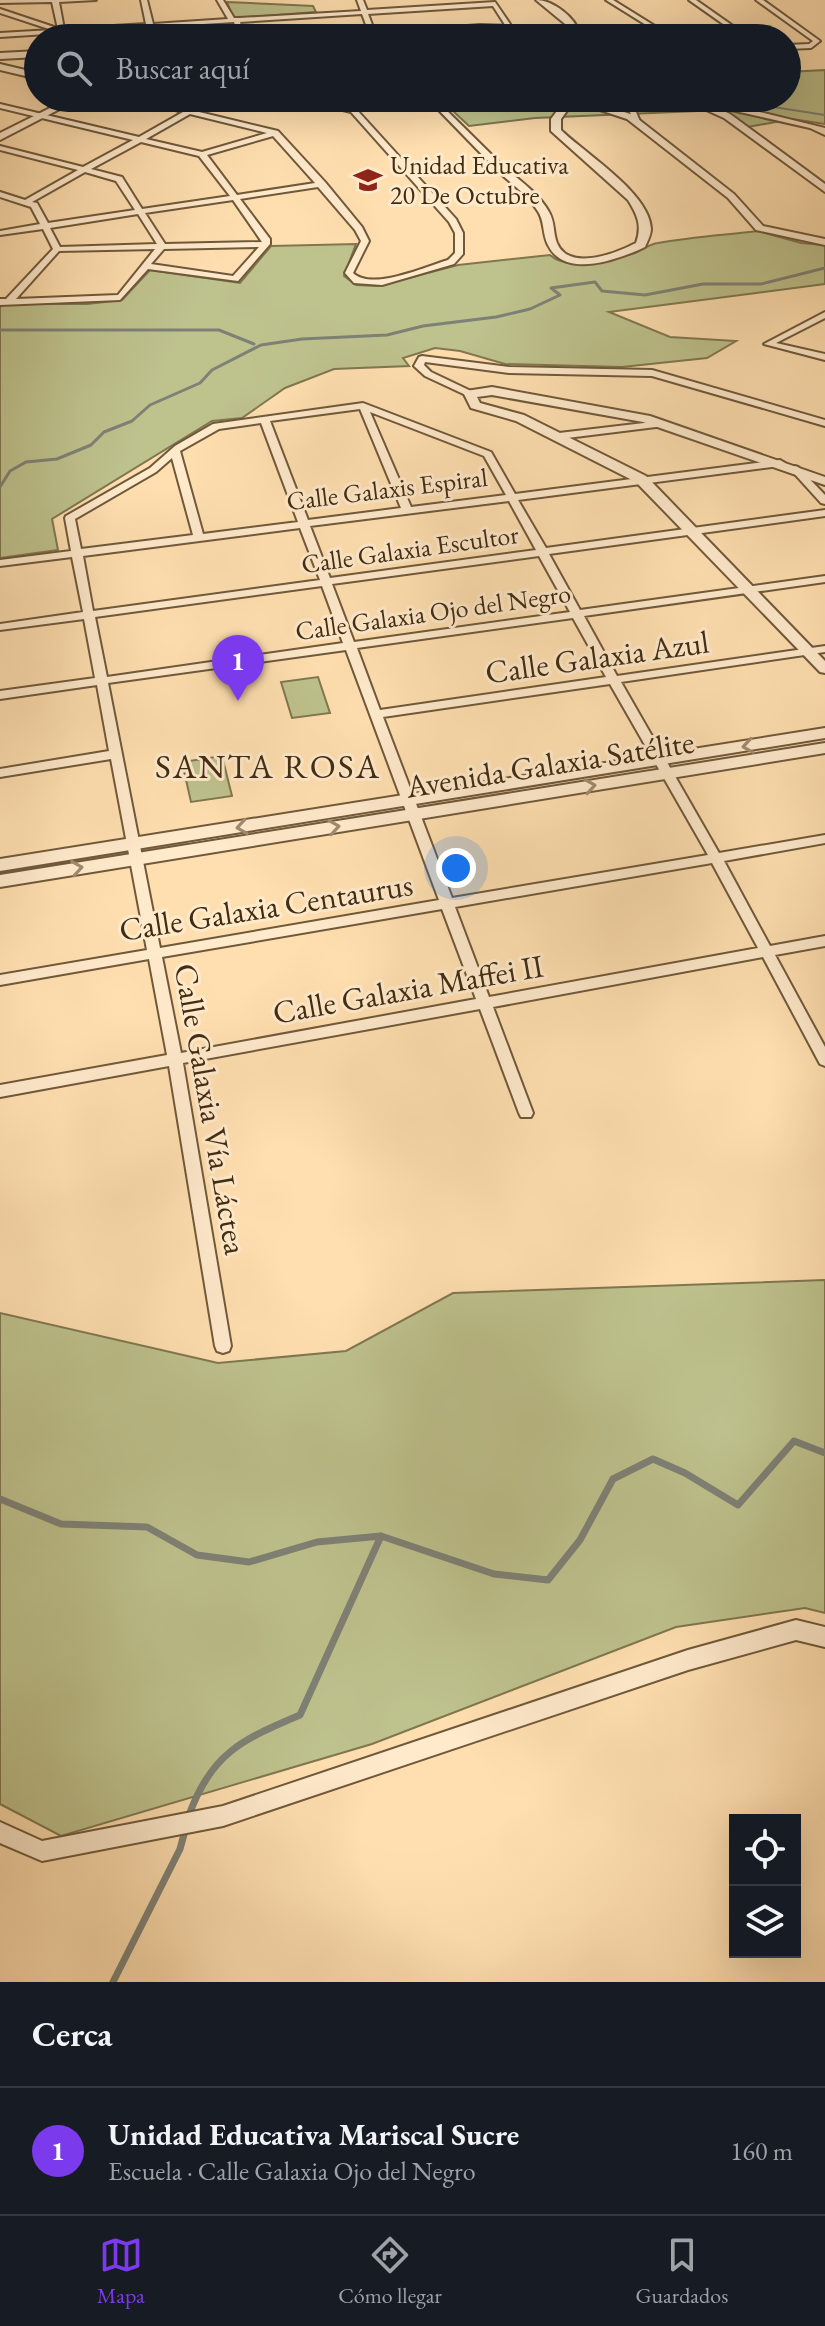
<!DOCTYPE html>
<html lang="es">
<head>
<meta charset="utf-8">
<style>
  :root { --surface:#171b24; --page:#242831; --text:#f1f3f6; --muted:#9ea1a6; --line:#363941; --accent:#7c3aed }
  body { margin:0; font-family:"EB Garamond",serif; background:var(--page); color:var(--text) }
  .controls { position:absolute; right:24px; bottom:24px; display:grid; overflow:hidden; border-radius:0px; box-shadow:0 8px 32px #0002 }
  .controls button { width:72px; height:72px; display:grid; place-items:center; padding:0; border:0; border-bottom:2px solid var(--line); background:var(--surface); color:var(--text); font:40px sans-serif }
  .you { position:absolute; left:456px; top:868px; width:28px; height:28px; margin:-20px; border:6px solid #fff; border-radius:50%; background:#1a73e8; box-shadow:0 0 0 12px #1a73e833 }
  .badge { display:grid; place-items:center; width:52px; height:52px; border-radius:50%; background:var(--accent); color:#fff; font-size:26px; font-weight:700 }
  .pin { position:absolute; translate:-50% -66px; filter:drop-shadow(0 2px 4px #0008) }
  .pin::after { content:''; position:absolute; top:42px; width:28px; height:24px; background:inherit; clip-path:polygon(0 0,100% 0,50% 100%) }
  .list { margin:0; padding:0; list-style:none }
  h2 { display:flex; justify-content:space-between; align-items:center; height:104px; margin:0; padding:0 32px; font-size:34px }
  h2 small { font-size:26px; font-weight:400; color:var(--muted) }
  .list li { display:grid; grid-template-columns:52px 1fr auto; gap:24px; align-items:center; box-sizing:border-box; height:128px; padding:0 32px; border-top:2px solid var(--line) }
  .list b { display:block; font-size:30px; white-space:nowrap }
  .list p { margin:0; font-size:26px; white-space:nowrap; color:var(--muted) }
  .list em { font-size:26px; font-style:normal; color:var(--muted) }
  .icon { flex:none; width:44px; height:44px; fill:none; stroke:currentColor; stroke-width:2; stroke-linecap:round; stroke-linejoin:round }
  .map { position:relative; flex:none; width:825px; height:1982px; overflow:hidden }
  .search { position:absolute; background:var(--surface); box-shadow:0 8px 32px #0002; left:24px; right:24px; top:24px; height:88px; display:flex; align-items:center; gap:20px; box-sizing:border-box; padding:0 28px; border-radius:44px; color:var(--muted); font-size:30px }
  .sheet { height:232px; background:var(--surface) }
  nav { display:flex; justify-content:space-around; align-items:center; box-sizing:border-box; height:112px; border-top:2px solid var(--line); background:var(--surface); font-size:22px; color:var(--muted) }
  nav a { display:grid; justify-items:center; gap:4px }
  nav .on { color:var(--accent) }
  .map>svg:first-child { display:block }
  .green { fill:#bec28d; stroke:#807750; stroke-width:2 }
  .lines { fill:none; stroke-linecap:round; stroke-linejoin:round }
  .stream-far2 { stroke:#7e8176; stroke-width:2 }
  .stream-far1 { stroke:#7e8176; stroke-width:3 }
  .stream { stroke:#7e8176; stroke-width:7 }
  .minor-casing { stroke:#70593a; stroke-width:4 }
  .tertiary-casing { stroke:#70593a; stroke-width:4 }
  .minor { fill:#ffeacc; fill-rule:evenodd }
  .tertiary { fill:#ffeacc; fill-rule:evenodd }
  .oneway { stroke:#a08b6f }
  .labels { text-anchor:middle; stroke-width:6; stroke-linejoin:round; paint-order:stroke }
  .far-poi-label { font-size:26px; fill:#412c12; stroke:#ffeacc; text-anchor:start }
  .far-street-label { font-size:26px; fill:#412c12; stroke:#ffeacc }
  .street-label { font-size:32px; fill:#412c12; stroke:#ffeacc }
  .neighbourhood-label { font-size:34px; letter-spacing:2px; fill:#412c12; stroke:#ffeacc }
</style>
</head>
<body>
<div class="map">
<svg width="825" height="1982" viewBox="0 0 825 1982">
  <rect width="100%" height="100%" fill="#ffdfb0"/>
  <filter id="stains"><feTurbulence type="fractalNoise" baseFrequency=".0025" numOctaves="4"/><feColorMatrix values="0 0 0 0 .2 0 0 0 0 .09 0 0 0 0 .02 0 0 0 .5 -.17"/></filter>
  <radialGradient id="worn" r=".72"><stop offset=".6" stop-color="#630" stop-opacity="0"/><stop offset="1" stop-color="#630" stop-opacity=".3"/></radialGradient>
  <path class="green" d="M227,2l86,4 3,6 -78,6 -5,-1z
    M825,70v54l-33,-5 -44,8 -26,-17 -187,8 -66,8 -30,-28h348l4,-19 -4,-7z
    M758,231l43,12 24,2v39l-216,28 61,25 66,4 -29,17 -85,9 -117,-3 -45,-13 -25,-3 -32,10 6,8 -75,3 -49,19 -43,30 -30,3 -160,98 6,31 -58,8v-254h87l35,-4 28,-30 90,13 31,-37 85,-2 -12,32 12,9 22,1 80,-21 92,-10c18,17 64,5 85,-2 8,-3 14,-9 23,-10 32,-6 66,-8 100,-12z
    M318,677l12,36 -38,5 -11,-36z
    M222,756l10,40 -41,6 -9,-40z
    M825,1280v333l-20,-5 -129,19 -304,117 -311,92 -61,-32v-491l218,50 128,-12 107,-58z"/>
  <g class="lines">
    <path class="stream-far2" d="M501,98h37
      M716,98l109,17"/>
    <path class="stream-far1" d="M0,330h219l35,14
      M0,487l10,-16 16,-9 31,-3 34,-14 13,-13 28,-11 18,-16 50,-22 12,-13 49,-25 41,-6 85,-4 36,-9 73,-9 34,-8 30,-14 -9,-7 44,-6 7,9 43,4 58,-11h58l64,-16"/>
    <path class="stream" d="M0,1499l61,25 86,3 50,28 52,7 68,-20 64,-6 113,38 54,6 32,-40 33,-61 40,-20 32,14 53,32 56,-64 31,12
      M188,1818c22,-64 53,-78 112,-103l81,-179
      M113,1982l67,-133 6,-22"/>
    <defs>
      <path id="minor" d="M0,0h96l-37,2 5,27 82,-5 -5,-24h6l6,24 75,-5 -11,-19h6l11,18h5l122,-7 -4,-11h6l4,10 128,-8 17,25 -5,1 -14,-22 -125,8 9,24h-6l-9,-24 -122,8 5,16h-6l-5,-16 -234,15v-4l52,-3 -52,-17v-4l54,18 -2,3 6,-1 -6,-27 -52,1z
        M606,0h7l61,38h-7z
        M689,0h7l54,38h-7z
        M756,0h7l57,41 -9,7 -24,1v-4l22,-1 4,-3z
        M453,28l3,2 1,8h-6l-1,-8z
        M129,98h11l48,12 21,-12h8l-22,13 83,20 47,51 37,45 7,14 -16,32c19,18 72,-6 95,-13l7,-7v-20l-6,-11 -98,-110 -58,-14h12l42,9 -8,-9h7l110,121 7,14v21l-9,10 -72,21 -28,-2 -9,-10 16,-32 -6,-11 -37,-43 -78,12 30,40v5l-32,37 -90,-12 -28,31 -120,5v-6h6l47,-50 -10,-20 -43,6v-4l40,-7 -9,-17 -31,-10v-5l25,8 53,-30 -78,-20v-4l83,21 50,-27 -133,-32v-4l139,33 44,-25zM190,114l77,19 -65,19 -56,-13zM273,136l42,47 -78,12 -30,-40zM141,142l58,14 31,40 -88,13 -20,-32 -31,-8zM85,172l31,9 19,29 -87,13 -11,-20 -5,-1zM233,200l29,42 -97,2 -20,-31zM138,214l19,30 -97,3 -10,-19zM259,247l-26,29 -82,-12 13,-15zM155,249l-37,46 -102,4 43,-48z
        M427,98h7l71,70v4h-6z
        M624,98h6l12,28 -7,-2z
        M690,98h8l12,9 -5,1z
        M825,312v6l-49,25 49,11v6l-61,-16z
        M422,356l87,11 143,3 173,50v6l-173,-50 -143,-3 -84,-11 -1,3 7,7 42,20 2,2 -5,3 -45,-21 -11,-10 5,-9z
        M363,403l128,49 24,42 265,-34 5,3 -5,3 -262,34 28,48 279,-38v6l-276,38 31,56 245,-34v6l-241,34 33,60 208,-30v6l-204,30 98,171 106,-18v8l-101,18 46,85 55,-10v10l-50,9 50,92v19l-5,-2 -57,-107 -270,50 40,106 -2,4h-10l-2,-4 -39,-104 -297,54 48,283 -2,5 -6,2 -6,-2 -2,-5 -46,-280 -169,31v-12l167,-30 -18,-96 -149,26v-10l147,-25 -36,-191 -111,18v-8l109,-18 -12,-66 -97,14v-8l95,-13 -11,-59 -84,11v-6l83,-12 -11,-55 -72,9v-6l71,-9 -6,-33 1,-2 84,-48 25,-22 38,-22zM360,409l41,99 -93,12 -38,-99zM370,412l114,44 22,39 -95,12zM261,423l37,99 -95,12 -23,-83 39,-22zM172,458l21,77 -112,14 -6,-30 81,-47zM509,501l27,49 -206,28 -20,-52zM300,528l20,52 -227,31 -10,-55zM539,556l31,56 -216,30 -22,-58zM322,586l21,57 -236,34 -12,-60zM573,618l33,59 -226,33 -23,-62zM346,650l93,250 -279,48 -52,-265zM610,684l98,171 -256,43 -69,-181zM712,863l46,85 -269,49 -34,-90zM442,909l34,90 -295,54 -19,-96z
        M661,421l5,3 -2,2 -105,13 -5,-3 5,-3z
        M795,466l3,1 27,28v9l-4,-1 -29,-32 -2,-2z
        M796,1620l29,7v20l-29,-7 -108,30 -465,156 -181,35 -42,-18v-21l42,19 181,-35 465,-156z"/>
      <path id="tertiary" d="M536,0c17,0 40,18 43,33l-99,-4 -171,9 171,-13 90,3z
        M38,51v6l-38,2v-6z
        M0,64l38,9v6l-38,-9z
        M70,98h11l-81,42v-7z
        M711,100l114,28v7l-15,-7 -97,-22 17,8 95,70v8l-101,-74 -20,-9v-4z
        M592,101l41,14 101,79 29,32 62,13v6l-69,-15 -28,-32 -101,-79 -36,-12 -22,1 -8,11v11c23,23 89,63 90,99 0,6 -4,13 -6,18 -26,12 -80,33 -97,-2 -6,-11 -3,-25 -11,-35 -10,-16 -27,-27 -40,-40l8,-2c16,13 35,27 44,44 6,10 4,21 8,31 12,29 60,10 79,0 6,-17 2,-27 -8,-43l-77,-69v-12l12,-16z
        M492,387l158,29 175,61v8l-182,-63 -151,-27 -15,2 3,6 44,12 122,61 179,185v12l-5,-1 -184,-190 -120,-61 -45,-13 -7,-14 2,-3z
        M825,728v10l-825,133v-12z
        M825,743v10l-825,134v-12z"/>
    </defs>
    <use href="#minor" class="minor-casing"/>
    <use href="#tertiary" class="tertiary-casing"/>
    <use href="#minor" class="minor"/>
    <use href="#tertiary" class="tertiary"/>
  </g>
  <defs><path id="oneway-chevron" d="M-2-3.5L2.5 0L-2 3.5" fill="none" stroke-width="1.6" stroke-linecap="round" stroke-linejoin="round" transform="scale(2)"/></defs>
  <g class="oneway">
    <use href="#oneway-chevron" transform="translate(748 746) rotate(171)"/>
    <use href="#oneway-chevron" transform="translate(590 786) rotate(-9)"/>
    <use href="#oneway-chevron" transform="translate(242 827) rotate(171)"/>
    <use href="#oneway-chevron" transform="translate(334 827) rotate(-9)"/>
    <use href="#oneway-chevron" transform="translate(77 868) rotate(-9)"/>
  </g>
  <defs>
    <symbol id="school-bare" viewBox="-9 -9 18 18"><path d="M0-5L7-2L0 1L-7-2ZM-4 1L0 2.5L4 1V4Q0 6-4 4Z" fill="#8f2418" stroke="#ffeacc" stroke-width="2.5" paint-order="stroke"/></symbol>
  </defs>
  <g fill-rule="evenodd">
    <use href="#school-bare" x="348" y="160" width="40" height="40"/>
  </g>
  <g class="labels">
    <g class="far-poi-label">
      <text x="390" y="174">Unidad Educativa<tspan x="390" dy="30">20 De Octubre</tspan></text>
    </g>
    <g class="far-street-label">
      <text transform="translate(387 489) rotate(-7)" y="9">Calle Galaxis Espiral</text>
      <text transform="translate(410 549) rotate(-8)" y="9">Calle Galaxia Escultor</text>
      <text transform="translate(433 612) rotate(-8)" y="9">Calle Galaxia Ojo del Negro</text>
    </g>
    <g class="street-label">
      <text transform="translate(597 657) rotate(-8)" y="11">Calle Galaxia Azul</text>
      <text transform="translate(550 764) rotate(-9)" y="11">Avenida Galaxia Satélite</text>
      <text transform="translate(266 907) rotate(-9)" y="11">Calle Galaxia Centaurus</text>
      <text transform="translate(408 989) rotate(-10)" y="11">Calle Galaxia Maffei II</text>
      <text transform="translate(211 1109) rotate(80)" y="11">Calle Galaxia Vía Láctea</text>
    </g>
    <g class="neighbourhood-label">
      <text x="268" y="778">SANTA ROSA</text>
    </g>
  </g>
  <rect width="100%" height="100%" filter="url(#stains)"/>
  <rect width="100%" height="100%" fill="url(#worn)"/>
</svg>
<div class="controls">
<button><svg class="icon" aria-label="locate" viewBox="0 0 24 24"><circle cx="12" cy="12" r="6"/><path d="M12 2v4M12 18v4M2 12h4M18 12h4"/></svg></button>
<button><svg class="icon" aria-label="layers" viewBox="0 0 24 24"><path d="M12 4l9 5-9 5-9-5zM3 14l9 5 9-5"/></svg></button>
</div>
<div class="you"></div>
<div class="pin badge" style="left:238px;top:701px">1</div>
<div class="search"><svg class="icon" aria-label="search" viewBox="0 0 24 24"><circle cx="10" cy="10" r="6"/><path d="M15 15l6 6"/></svg>Buscar aquí</div>
</div>
<section class="sheet">
<h2>Cerca<small></small></h2>
<ul class="list">
<li><span class="badge">1</span><div><b>Unidad Educativa Mariscal Sucre</b><p>Escuela · Calle Galaxia Ojo del Negro</p></div><em>160 m</em></li>
</ul>
</section>
<nav>
<a class="on"><svg class="icon" aria-label="map" viewBox="0 0 24 24"><path d="M3 6l6-2 6 2 6-2v14l-6 2-6-2-6 2zM9 4v14M15 6v14"/></svg>Mapa</a>
<a><svg class="icon" aria-label="directions" viewBox="0 0 24 24"><path d="M12 3l9 9-9 9-9-9zM9 14v-3h6M13 9l2 2-2 2"/></svg>Cómo llegar</a>
<a><svg class="icon" aria-label="saved" viewBox="0 0 24 24"><path d="M7 4h10v16l-5-4-5 4z"/></svg>Guardados</a>
</nav>
</body>
</html>
